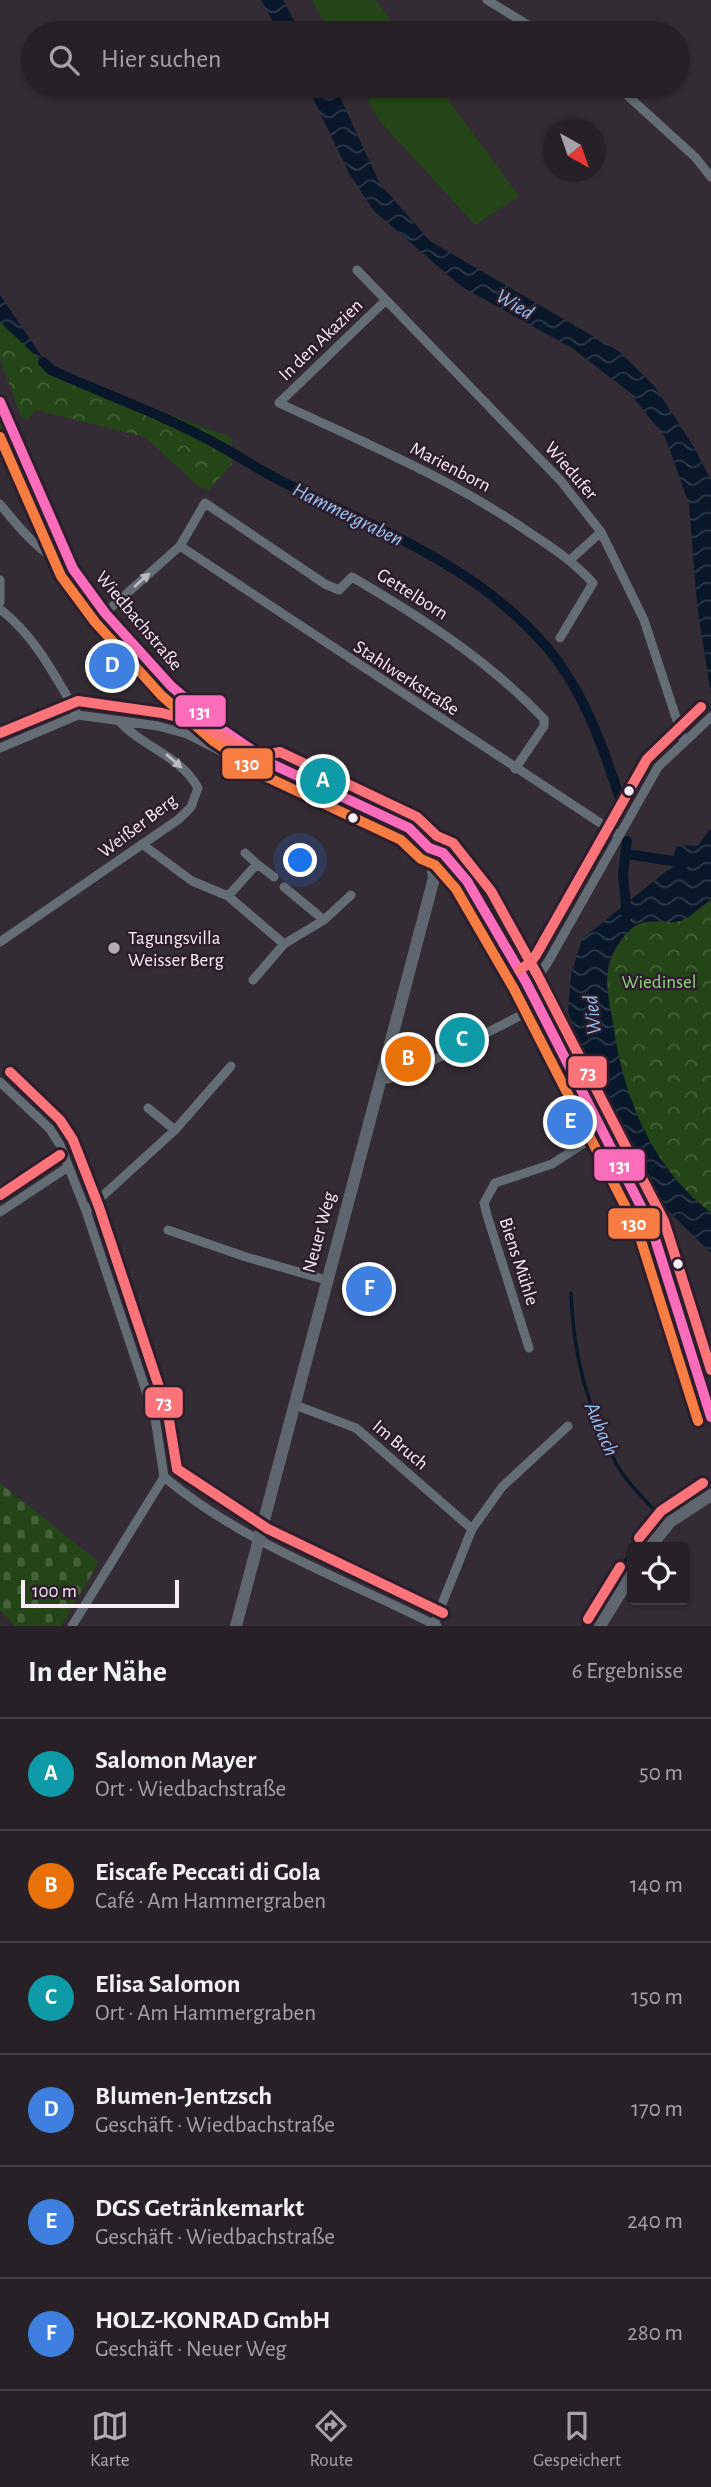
<!DOCTYPE html>
<html lang="de">
<head>
<meta charset="utf-8">
<style>
  :root { --surface:#272127; --page:#2f292f; --text:#f1f3f6; --muted:#a4a3a7; --line:#433e44; --accent:#b4aab3 }
  body { margin:0; font-family:"Alegreya Sans",sans-serif; background:var(--page); color:var(--text) }
  .controls { position:absolute; right:21px; bottom:21px; display:grid; overflow:hidden; border-radius:7px; box-shadow:0 2px 5px #0004 }
  .controls button { width:63px; height:63px; display:grid; place-items:center; padding:0; border:0; border-bottom:2px solid var(--line); background:var(--surface); color:var(--text); font:35px sans-serif }
  .compass { position:absolute; left:543px; top:119px; width:63px; height:63px; border-radius:50%; background:var(--surface); box-shadow:0 2px 5px #0004; rotate:140deg }
  .scale { position:absolute; left:21px; bottom:18px; width:158px; box-sizing:border-box; padding-left:7px; border:4px solid #f9eef8; border-top:0; font-size:19px; line-height:24px; white-space:nowrap; color:#f9eef8; -webkit-text-stroke:5px #2e1e2d; paint-order:stroke }
  .you { position:absolute; left:301px; top:861px; width:24px; height:24px; margin:-18px; border:5px solid #fff; border-radius:50%; background:#1a73e8; box-shadow:0 0 0 10px #1a73e833 }
  .badge { display:grid; place-items:center; width:46px; height:46px; border-radius:50%; background:var(--accent); color:#fff; font-size:23px; font-weight:700 }
  .pin { position:absolute; translate:-50% -50%; border:4px solid #fff; box-shadow:0 2px 7px #0006 }
  .list { margin:0; padding:0; list-style:none }
  h2 { display:flex; justify-content:space-between; align-items:center; height:91px; margin:0; padding:0 28px; font-size:30px }
  h2 small { font-size:23px; font-weight:400; color:var(--muted) }
  .list li { display:grid; grid-template-columns:46px 1fr auto; gap:21px; align-items:center; box-sizing:border-box; height:112px; padding:0 28px; border-top:2px solid var(--line) }
  .list b { display:block; font-size:26px; white-space:nowrap }
  .list p { margin:0; font-size:23px; white-space:nowrap; color:var(--muted) }
  .list em { font-size:23px; font-style:normal; color:var(--muted) }
  .icon { flex:none; width:38px; height:38px; fill:none; stroke:currentColor; stroke-width:2; stroke-linecap:round; stroke-linejoin:round }
  .map { position:relative; flex:none; width:711px; height:1626px; overflow:hidden }
  .search { position:absolute; background:var(--surface); box-shadow:0 2px 5px #0004; left:21px; right:21px; top:21px; height:77px; display:flex; align-items:center; gap:18px; box-sizing:border-box; padding:0 24px; border-radius:38px; color:var(--muted); font-size:26px }
  .sheet { height:763px; background:var(--surface) }
  nav { display:flex; justify-content:space-around; align-items:center; box-sizing:border-box; height:98px; border-top:2px solid var(--line); background:var(--surface); font-size:19px; color:var(--muted) }
  nav a { display:grid; justify-items:center; gap:4px }
  nav .on { color:var(--accent) }
  .map>svg:first-child { display:block }
  .forest { fill:url(#forest-crowns) }
  .cemetery { fill:url(#cemetery-stones) }
  .park { fill:#244517 }
  .water { fill:url(#water-waves) }
  .lines { fill:none; stroke-linecap:round; stroke-linejoin:round }
  .stream { stroke:#08182a; stroke-width:3.5 }
  .canal { stroke:#08182a; stroke-width:10 }
  .street { stroke:#646d75; stroke-width:9 }
  .secondary { stroke:#5f666f; stroke-width:12 }
  .bus-1-casing { stroke:#2e1e2d; stroke-width:16 }
  .bus-2-casing { stroke:#2e1e2d; stroke-width:16 }
  .bus-3-casing { stroke:#2e1e2d; stroke-width:16 }
  .bus-1 { stroke:#fb6dba; stroke-width:10 }
  .bus-2 { stroke:#f77d43; stroke-width:10 }
  .bus-3 { stroke:#fc7379; stroke-width:10 }
  .oneway { fill:#bdbac4 }
  .bus-dot { fill:#f9eef8; stroke:#2e1e2d; stroke-width:2.5 }
  .poi-dot { fill:#b4aab3; stroke:#2e1e2d; stroke-width:2.5 }
  .labels { text-anchor:middle; stroke-width:5; stroke-linejoin:round; paint-order:stroke }
  .street-label { font-size:19px; fill:#f9eef8; stroke:#2e1e2d }
  .poi-label { font-size:19px; fill:#f9eef8; stroke:#2e1e2d; text-anchor:start }
  .park-label { font-size:19px; fill:#8fd57a; stroke:#2e1e2d }
  .water-label { font-size:21px; font-style:italic; fill:#97c5f6; stroke:#2e1e2d }
  .line-badge { stroke:#2e1e2d; stroke-width:2.5 }
  .badge-label { font-size:19px; text-anchor:middle; font-weight:bold; fill:#fff }
</style>
</head>
<body>
<div class="map">
<svg width="711" height="1626" viewBox="0 0 711 1626">
  <defs>
    <pattern id="forest-crowns" width="20" height="18" patternUnits="userSpaceOnUse" patternTransform="scale(1.75)"><rect width="20" height="18" fill="#244517"/><path d="M2 6a3 3 0 1 1 6 0M12 15a3 3 0 1 1 6 0" fill="none" stroke="#45603a"/></pattern>
    <pattern id="cemetery-stones" width="16" height="16" patternUnits="userSpaceOnUse" patternTransform="scale(1.75)"><rect width="16" height="16" fill="#244517"/><path d="M2 7V4a2 2 0 0 1 4 0v3zM10 15v-3a2 2 0 0 1 4 0v3z" fill="#45603a"/></pattern>
    <pattern id="water-waves" width="16" height="10" patternUnits="userSpaceOnUse" patternTransform="scale(1.75)"><rect width="16" height="10" fill="#08182a"/><path d="M0 5q4-4 8 0t8 0" fill="none" stroke="#2d3a4a"/></pattern>
  </defs>
  <rect width="100%" height="100%" fill="#342c34"/>
  <path class="forest" d="M0,322l51,48 181,68v26l-23,26 -11,-4 -53,-49 -109,-27 -9,10 -6,-4 -21,-57z
    M0,421l15,40 -15,-1z
    M711,900v313c-61,-47 -87,-115 -99,-189 -5,-34 -11,-61 14,-90 19,-21 36,-8 54,-13 10,-3 22,-16 31,-21z"/>
  <path class="cemetery" d="M0,1483l99,79 -38,64h-46l-15,-16z"/>
  <path class="park" d="M312,0h64l24,33h-70z
    M360,86h78l81,110 -44,29 -96,-105z"/>
  <path class="water" d="M261,0h22l18,33h-22z
    M307,86h28l45,98 50,57 190,111 35,35 40,62 16,31v215l-14,-90 -8,-101 -24,-67 -37,-46 -56,-43 -110,-61 -88,-76 -25,-38z
    M0,295l51,75 -51,-48z
    M711,827v73c-9,5 -21,18 -31,21 -18,5 -35,-8 -54,13 -27,31 -19,54 -13,90 11,74 37,141 98,189v40l-66,-65 -56,-113 -21,-64 3,-36 11,-36 87,-70 8,-24 21,1z"/>
  <g class="lines">
    <path class="stream" d="M571,1293c2,63 17,117 46,172 9,17 26,32 38,46l-21,36
      M583,1626l23,-40 26,-34"/>
    <path class="canal" d="M43,362l8,8c53,24 119,47 169,76 24,13 45,28 69,39 90,44 188,82 255,159 37,42 58,99 75,152
      M627,854l58,9
      M627,916l-4,-42 4,-33"/>
    <path class="street" d="M487,0l54,33
      M617,86l78,71 16,20
      M357,270l204,211 40,51 43,88 40,122
      M386,300l-107,103c86,40 173,76 251,130 23,15 44,29 63,50l-33,55
      M0,504c17,21 33,41 56,56l11,-3
      M180,546l437,288
      M570,560l31,-28
      M0,580v22
      M0,609c36,28 55,67 78,106
      M105,613l75,-67 25,-43 120,81 14,6 13,-13c70,41 136,83 192,142v7l-29,43
      M0,748l78,-33 80,11 29,8 73,37 14,-6
      M142,844l50,37 36,15 56,48
      M245,853l12,11
      M284,887l40,33
      M228,896l29,-32 17,13
      M0,942l179,-123 12,-12 7,-19c-18,-33 -56,-41 -79,-67
      M253,980l31,-36 40,-24 27,-25
      M526,982l14,-8 8,-12 110,-195 53,-50
      M382,1077l6,2 44,-18 107,-55
      M0,1082l50,47 10,16 26,66 69,207 9,59c80,67 181,102 273,149
      M148,1108l27,22
      M86,1211l89,-81 56,-64
      M0,1212l68,-45
      M168,1230l78,27 80,23
      M529,1348l-42,-133 -3,-12 11,-20 57,-19 52,-34
      M295,1405l61,23 116,101 -38,95
      M472,1529l30,-42 66,-61
      M72,1626l92,-149"/>
    <path class="secondary" d="M0,402l73,167 32,44 66,73 50,43 53,36 135,63 20,20 14,5 24,28 59,101 125,244 60,191
      M650,1547l20,-25 41,-27
      M236,1626l198,-748 -5,-30
      M600,1626l32,-52"/>
    <defs>
      <path id="bus-1" d="M0,402l73,167 32,44 66,73 50,43 53,36 135,63 20,20 14,5 24,28 59,101 125,244 60,191"/>
      <path id="bus-2" d="M0,437l61,139 34,46 66,73 51,45 55,37 134,63 20,19 14,6 21,24 58,100 124,242 60,190"/>
      <path id="bus-3" d="M0,733l78,-32 84,12 30,8 68,35 20,-4 137,65 20,19 16,7 38,48 47,85 126,245 47,149
        M519,970l11,-7 6,-8 111,-196 54,-52
        M10,1072l50,48 13,20 26,67 69,207 9,55 91,60 175,84
        M0,1195l60,-40
        M639,1538l22,-27 42,-28
        M588,1619l32,-52"/>
    </defs>
    <use href="#bus-1" class="bus-1-casing"/>
    <use href="#bus-2" class="bus-2-casing"/>
    <use href="#bus-3" class="bus-3-casing"/>
    <use href="#bus-1" class="bus-1"/>
    <use href="#bus-2" class="bus-2"/>
    <use href="#bus-3" class="bus-3"/>
  </g>
  <defs><path id="oneway-solid" d="M-6-.8H1V-3.2L6.5 0L1 3.2V.8H-6Z" transform="scale(1.75)"/></defs>
  <g class="oneway">
    <use href="#oneway-solid" transform="translate(142 580) rotate(-42)"/>
    <use href="#oneway-solid" transform="translate(174 761) rotate(41)"/>
  </g>
  <g class="bus-dot">
    <circle cx="629" cy="791" r="6"/>
    <circle cx="353" cy="818" r="6"/>
    <circle cx="678" cy="1264" r="6"/>
  </g>
  <circle class="poi-dot" cx="114" cy="948" r="7"/>
  <g class="labels">
    <g class="street-label">
      <text transform="translate(320 339) rotate(-44)" y="7">In den Akazien</text>
      <text transform="translate(451 466) rotate(27)" y="7">Marienborn</text>
      <text transform="translate(572 470) rotate(49)" y="7">Wiedufer</text>
      <text transform="translate(413 593) rotate(32)" y="7">Gettelborn</text>
      <text transform="translate(140 620) rotate(50)" y="7">Wiedbachstraße</text>
      <text transform="translate(407 677) rotate(33)" y="7">Stahlwerkstraße</text>
      <text transform="translate(137 825) rotate(-37)" y="7">Weißer Berg</text>
      <text transform="translate(318 1232) rotate(-75)" y="7">Neuer Weg</text>
      <text transform="translate(520 1261) rotate(72)" y="7">Biens Mühle</text>
      <text transform="translate(401 1444) rotate(40)" y="7">Im Bruch</text>
    </g>
    <g class="poi-label">
      <text x="128" y="944">Tagungsvilla<tspan x="128" dy="22">Weisser Berg</tspan></text>
    </g>
    <g class="park-label">
      <text x="659" y="988">Wiedinsel</text>
    </g>
    <g class="water-label">
      <text transform="translate(515 304) rotate(31)" y="7">Wied</text>
      <text transform="translate(348 514) rotate(26)" y="7">Hammergraben</text>
      <text transform="translate(592 1015) rotate(-96)" y="7">Wied</text>
      <text transform="translate(602 1429) rotate(67)" y="7">Aubach</text>
    </g>
  </g>
  <g class="line-badge">
    <rect x="174" y="694" width="53" height="34" rx="7" fill="#fb6dba"/>
    <rect x="221" y="747" width="53" height="33" rx="7" fill="#f77d43"/>
    <rect x="567" y="1055" width="41" height="34" rx="7" fill="#fc7379"/>
    <rect x="593" y="1148" width="53" height="34" rx="7" fill="#fb6dba"/>
    <rect x="607" y="1207" width="54" height="33" rx="7" fill="#f77d43"/>
    <rect x="144" y="1386" width="40" height="33" rx="7" fill="#fc7379"/>
  </g>
  <g class="badge-label">
    <text x="200" y="718">131</text>
    <text x="247" y="770">130</text>
    <text x="588" y="1079">73</text>
    <text x="620" y="1172">131</text>
    <text x="634" y="1230">130</text>
    <text x="164" y="1409">73</text>
  </g>
</svg>
<div class="controls">
<button><svg class="icon" aria-label="locate" viewBox="0 0 24 24"><circle cx="12" cy="12" r="6"/><path d="M12 2v4M12 18v4M2 12h4M18 12h4"/></svg></button>
</div>
<svg class="compass" viewBox="-18 -18 36 36"><path d="M0-13l5 13h-10z" fill="#e53935"/><path d="M0 13l5-13h-10z" fill="#a4a3a7"/></svg>
<div class="scale">100 m</div>
<div class="you"></div>
<div class="pin badge" style="left:323px;top:781px;background:#0f9aa8">A</div>
<div class="pin badge" style="left:408px;top:1059px;background:#e8710a">B</div>
<div class="pin badge" style="left:462px;top:1040px;background:#0f9aa8">C</div>
<div class="pin badge" style="left:112px;top:666px;background:#3f7fe0">D</div>
<div class="pin badge" style="left:570px;top:1122px;background:#3f7fe0">E</div>
<div class="pin badge" style="left:369px;top:1289px;background:#3f7fe0">F</div>
<div class="search"><svg class="icon" aria-label="search" viewBox="0 0 24 24"><circle cx="10" cy="10" r="6"/><path d="M15 15l6 6"/></svg>Hier suchen</div>
</div>
<section class="sheet">
<h2>In der Nähe<small>6 Ergebnisse</small></h2>
<ul class="list">
<li><span class="badge" style="background:#0f9aa8">A</span><div><b>Salomon Mayer</b><p>Ort · Wiedbachstraße</p></div><em>50 m</em></li>
<li><span class="badge" style="background:#e8710a">B</span><div><b>Eiscafe Peccati di Gola</b><p>Café · Am Hammergraben</p></div><em>140 m</em></li>
<li><span class="badge" style="background:#0f9aa8">C</span><div><b>Elisa Salomon</b><p>Ort · Am Hammergraben</p></div><em>150 m</em></li>
<li><span class="badge" style="background:#3f7fe0">D</span><div><b>Blumen-Jentzsch</b><p>Geschäft · Wiedbachstraße</p></div><em>170 m</em></li>
<li><span class="badge" style="background:#3f7fe0">E</span><div><b>DGS Getränkemarkt</b><p>Geschäft · Wiedbachstraße</p></div><em>240 m</em></li>
<li><span class="badge" style="background:#3f7fe0">F</span><div><b>HOLZ-KONRAD GmbH</b><p>Geschäft · Neuer Weg</p></div><em>280 m</em></li>
</ul>
</section>
<nav>
<a class="on"><svg class="icon" aria-label="map" viewBox="0 0 24 24"><path d="M3 6l6-2 6 2 6-2v14l-6 2-6-2-6 2zM9 4v14M15 6v14"/></svg>Karte</a>
<a><svg class="icon" aria-label="directions" viewBox="0 0 24 24"><path d="M12 3l9 9-9 9-9-9zM9 14v-3h6M13 9l2 2-2 2"/></svg>Route</a>
<a><svg class="icon" aria-label="saved" viewBox="0 0 24 24"><path d="M7 4h10v16l-5-4-5 4z"/></svg>Gespeichert</a>
</nav>
</body>
</html>
